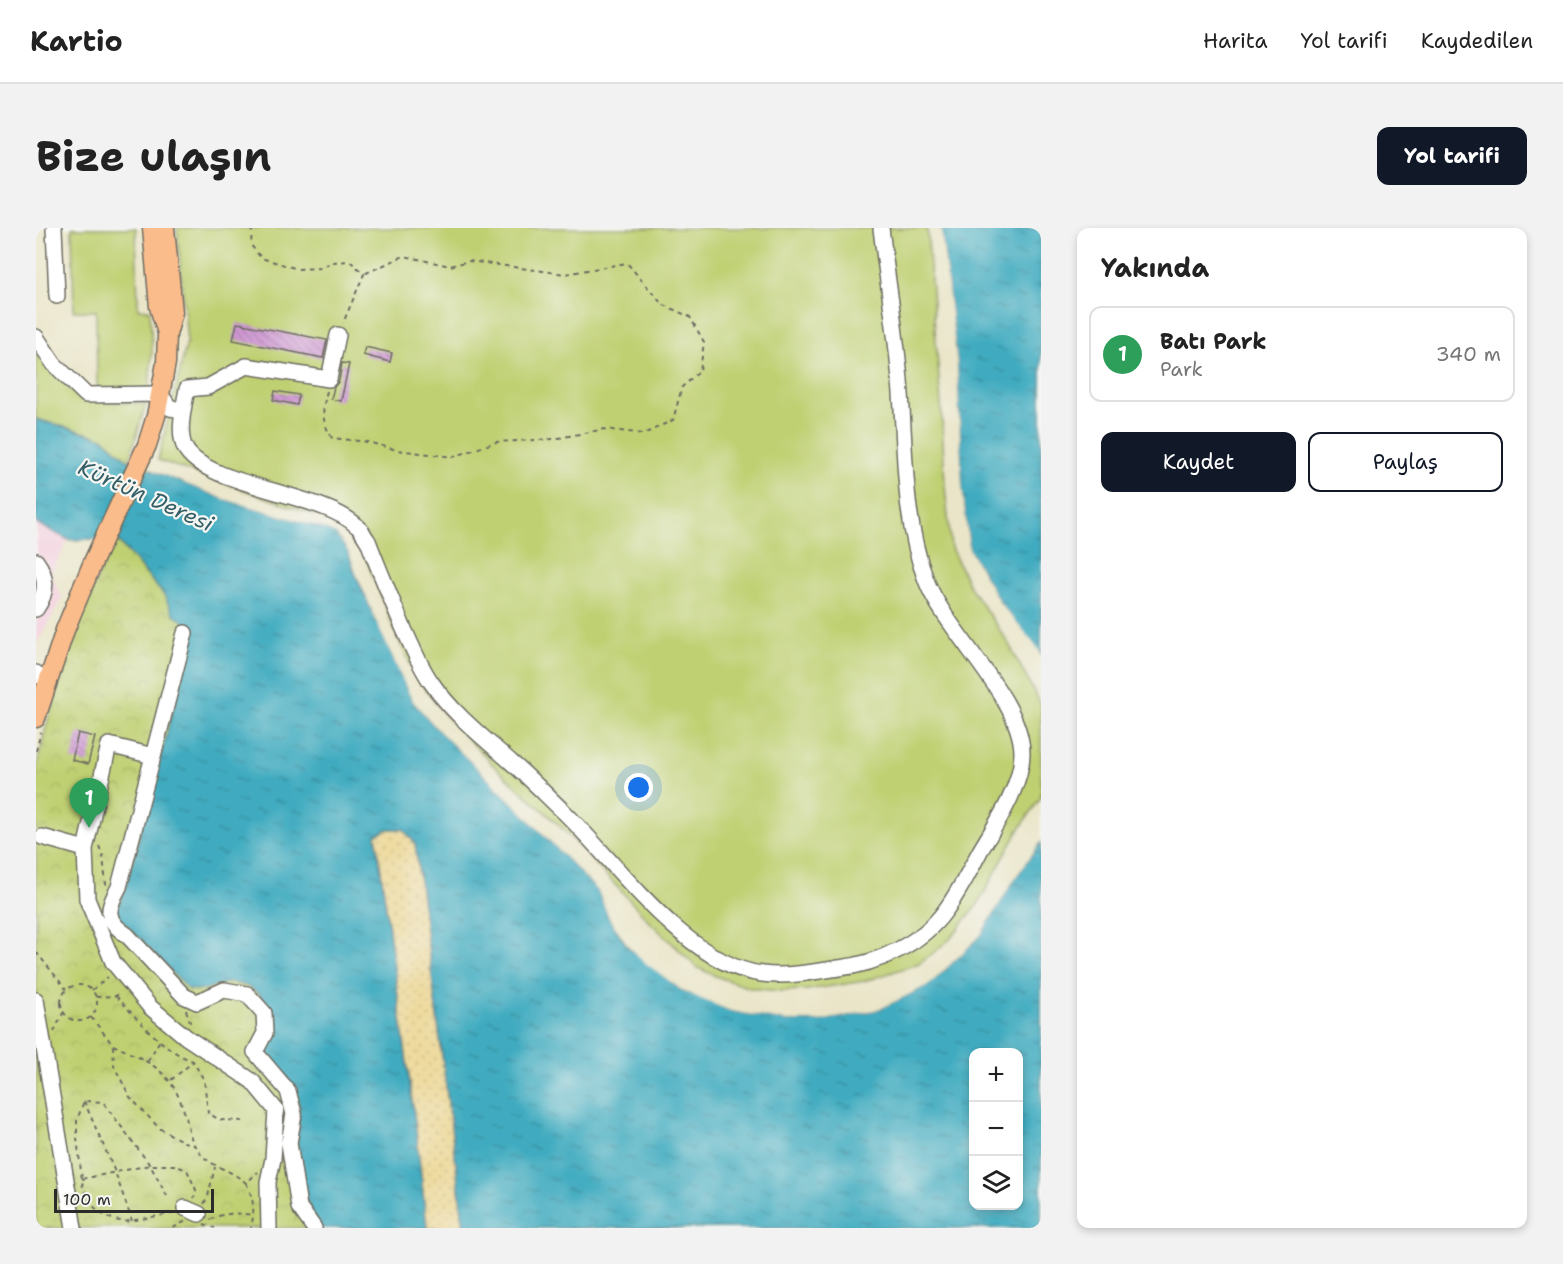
<!DOCTYPE html>
<html lang="tr">
<head>
<meta charset="utf-8">
<style>
  :root { --surface:#fff; --page:#f2f2f2; --text:#222; --muted:#767676; --line:#e0e0e0; --accent:#111827 }
  body { margin:0; font-family:"Shantell Sans",sans-serif; background:var(--page); color:var(--text) }
  .controls { position:absolute; right:18px; bottom:18px; display:grid; overflow:hidden; border-radius:12px; box-shadow:0 3px 9px #0003 }
  .controls button { width:54px; height:54px; display:grid; place-items:center; padding:0; border:0; border-bottom:2px solid var(--line); background:var(--surface); color:var(--text); font:30px sans-serif }
  .scale { position:absolute; left:18px; bottom:15px; width:160px; box-sizing:border-box; padding-left:6px; border:3px solid #2b2b2b; border-top:0; font-size:16px; line-height:21px; white-space:nowrap; color:#2b2b2b; -webkit-text-stroke:4px #f6f6f2; paint-order:stroke }
  .you { position:absolute; left:603px; top:560px; width:21px; height:21px; margin:-15px; border:4px solid #fff; border-radius:50%; background:#1a73e8; box-shadow:0 0 0 9px #1a73e833 }
  .badge { display:grid; place-items:center; width:39px; height:39px; border-radius:50%; background:var(--accent); color:#fff; font-size:20px; font-weight:700 }
  .pin { position:absolute; translate:-50% -50px; filter:drop-shadow(0 2px 3px #0008) }
  .pin::after { content:''; position:absolute; top:32px; width:21px; height:18px; background:inherit; clip-path:polygon(0 0,100% 0,50% 100%) }
  .list { margin:0; padding:0; list-style:none }
  h2 { display:flex; justify-content:space-between; align-items:center; height:78px; margin:0; padding:0 24px; font-size:26px }
  h2 small { font-size:20px; font-weight:400; color:var(--muted) }
  .list li { display:grid; grid-template-columns:39px 1fr auto; gap:18px; align-items:center; box-sizing:border-box; height:96px; margin:0 12px 12px; padding:0 12px; border:2px solid var(--line); border-radius:12px }
  .list b { display:block; font-size:22px; white-space:nowrap }
  .list p { margin:0; font-size:20px; white-space:nowrap; color:var(--muted) }
  .list em { font-size:20px; font-style:normal; color:var(--muted) }
  .actions { display:flex; gap:12px; padding:18px 24px }
  .actions a { flex:1; padding:14px 0; border:2px solid var(--accent); border-radius:12px; text-align:center; font-size:21px; color:var(--accent) }
  .actions .main { background:var(--accent); color:#fff }
  .icon { flex:none; width:33px; height:33px; fill:none; stroke:currentColor; stroke-width:2; stroke-linecap:round; stroke-linejoin:round }
  .map { position:relative; flex:none; width:1005px; height:1000px; overflow:hidden; border-radius:12px }
  header { display:flex; align-items:center; gap:36px; box-sizing:border-box; height:84px; padding:0 30px; background:var(--surface); border-bottom:2px solid var(--line) }
  header strong { font-size:28px }
  nav { display:flex; gap:33px; margin-inline-start:auto; font-size:21px }
  .intro { display:flex; align-items:center; justify-content:space-between; box-sizing:border-box; height:144px; padding:0 36px }
  h1 { margin:0; font-size:42px }
  .button { padding:15px 27px; border-radius:12px; background:var(--accent); color:#fff; font-size:21px; font-weight:700 }
  main { display:flex; gap:36px; padding:0 36px }
  aside { flex:1; background:var(--surface); border-radius:12px; box-shadow:0 3px 9px #0003 }
  .map>svg:first-child { display:block }
  .built { fill:#f4cfde }
  .grass { fill:#bfd072; stroke:#757e4e; stroke-width:1.5 }
  .sand { fill:url(#sand-dots); stroke:#8c8264; stroke-width:1.5 }
  .park { fill:url(#park-crowns); stroke:#757e4e; stroke-width:1.5 }
  .water { fill:url(#water-ripples); stroke:#366b76; stroke-width:1.5; fill-rule:evenodd }
  .pier { fill:#eae5c8 }
  .building { fill:url(#building-back-hatch) }
  .lines { fill:none; stroke-linecap:round; stroke-linejoin:round }
  .minor-casing { stroke:#6e6c62; stroke-width:18 }
  .major-casing { stroke:#6e6c62; stroke-width:21 }
  .path { stroke:#6e6c62; stroke-width:2; stroke-dasharray:4.5 4.5; stroke-linecap:butt }
  .minor { stroke:#fff; stroke-width:15 }
  .major { stroke:#fabc8b; stroke-width:18 }
  .labels { text-anchor:middle; stroke-width:4.5; stroke-linejoin:round; paint-order:stroke }
  .water-label { font-size:22px; font-style:italic; fill:#335e67; stroke:#f6f6f2 }
</style>
</head>
<body>
<header>
<strong>Kartio</strong>
<nav><a>Harita</a><a>Yol tarifi</a><a>Kaydedilen</a></nav>
</header>
<div class="intro"><h1>Bize ulaşın</h1><a class="button">Yol tarifi</a></div>
<main>
<div class="map">
<svg width="1005" height="1000" viewBox="0 0 1005 1000">
  <defs>
    <pattern id="sand-dots" width="8" height="8" patternUnits="userSpaceOnUse" patternTransform="scale(1.5)"><rect width="8" height="8" fill="#eeda9e"/><path d="M2 2h.1M6 6h.1" fill="none" stroke="#cb8" stroke-width="1.8" stroke-linecap="round"/></pattern>
    <pattern id="park-crowns" width="20" height="18" patternUnits="userSpaceOnUse" patternTransform="scale(1.5)"><rect width="20" height="18" fill="#bfd072"/><path d="M2 6a3 3 0 1 1 6 0M12 15a3 3 0 1 1 6 0" fill="none" stroke="#a4b363"/></pattern>
    <pattern id="water-ripples" width="26" height="14" patternUnits="userSpaceOnUse" patternTransform="scale(1.5)"><rect width="26" height="14" fill="#40abc0"/><path d="M2 4q2-2 4 0t4 0M15 11q2-2 4 0t4 0" fill="none" stroke="#368b9c"/></pattern>
    <pattern id="building-back-hatch" width="6" height="6" patternUnits="userSpaceOnUse" patternTransform="scale(1.5)"><rect width="6" height="6" fill="#d099d4"/><path d="M-1 5l2 2M0 0l6 6M5-1l2 2" fill="none" stroke="#a97dac"/></pattern>
  </defs>
  <rect width="100%" height="100%" fill="#f6f6f2"/>
  <filter id="ink" filterUnits="userSpaceOnUse"><feTurbulence type="fractalNoise" baseFrequency=".0167" numOctaves="2"/><feDisplacementMap in="SourceGraphic" scale="12" xChannelSelector="R" yChannelSelector="G"/><feConvolveMatrix kernelMatrix="1 2 1 2 8 2 1 2 1" color-interpolation-filters="sRGB"/></filter>
  <filter id="wash" filterUnits="userSpaceOnUse"><feTurbulence type="fractalNoise" baseFrequency=".008" numOctaves="4" result="noise"/><feDisplacementMap in="SourceGraphic" scale="24" xChannelSelector="R" yChannelSelector="G"/><feGaussianBlur stdDeviation="1.35" result="paint"/><feColorMatrix in="noise" values="0 0 0 0 0 0 0 0 0 0 0 0 0 0 0 0 0 1.4 0 .05"/><feComposite in="paint" operator="in"/></filter>
  <g filter="url(#wash)">
    <rect width="100%" height="100%" fill="#eae5c8"/>
    <path class="built" d="M0,295l33,17 -18,33 11,25 -26,47z"/>
    <path class="grass" d="M36,0h64l2,81 12,1 2,40 -3,39 -46,3 -6,-6 -1,-75h-22z
      M141,0h750l15,189 3,69 6,62 19,39 37,54 34,64v92l-22,33 -41,74 -28,35 -18,15 -15,10 -52,17 -58,9 -29,1 -28,-3 -32,-11 -20,-9 -48,-46 -91,-97 -65,-59 -46,-48 -29,-37 -21,-42 -37,-93 -10,-14 -13,-9 -180,-63 29,-118z
      M0,123l43,48 67,5 -17,57 -26,-23 -67,-19z"/>
    <path class="sand" d="M351,601h16l12,14 49,385h-37l-12,-106 -39,-288z"/>
    <path class="park" d="M79,310l49,57 9,18 21,17 -68,257 -9,22 2,7 69,73c14,-2 29,-7 43,-6 30,1 47,31 39,58l28,59c2,13 -1,25 -1,38 0,29 6,68 24,90h-285v-459l11,-46 29,-94z"/>
    <path class="water" d="M905,0h100v427l-41,-52 -31,-54 -7,-65 -5,-121z
      M0,191l67,19 26,23 95,38 96,28 16,7 12,17 7,22 57,127 27,31 83,81 76,79 12,29 18,27 52,42 51,22 55,10h34l60,-12 50,-25 50,-48 35,-58 26,-36v386h-577l-49,-385 -12,-14h-15l-12,6 39,287 12,106h-106c-17,-21 -24,-64 -24,-92 0,-12 4,-24 1,-36 -4,-19 -22,-35 -33,-50 3,-5 6,-11 7,-17 5,-26 -17,-51 -44,-50 -16,1 -23,11 -40,6l-69,-72 -2,-8 9,-22 68,-257 -21,-17 -9,-18 -48,-57 -47,2 -33,-17zM938,824h44v154h-44z"/>
    <path class="pier" d="M902,0h3l16,135 5,121 7,65 31,54 39,47 2,8 -43,-54 -32,-54 -7,-66 -5,-121z
      M119,241l70,27 96,28 17,8 12,17 28,71 37,78 26,31 83,80 76,80 12,30 29,37 41,30 21,10 29,13 54,9h33l60,-12 49,-25 27,-23 23,-24 35,-58 28,-37v3l-26,36 -35,58 -50,48 -50,25 -60,12h-34l-55,-10 -30,-12 -21,-10 -41,-31 -29,-38 -12,-29 -76,-79 -83,-81 -27,-31 -36,-79 -28,-70 -12,-17 -16,-7 -96,-28 -70,-28z"/>
    <g id="blocks">
      <path class="building" d="M201,95l90,17 -4,18 -90,-18z
        M329,119l27,6 -2,9 -27,-7z
        M306,135l7,1 -8,37 -10,-2 3,-12 5,-6z
        M239,163l24,4 -2,10 -24,-5z
        M42,505l17,4 -7,27 -16,-4z"/>
    </g>
  </g>
  <g filter="url(#ink)">
    <use href="#blocks" fill-opacity="0" stroke="#6e6c62" stroke-width="1.5"/>
    <g class="lines">
      <defs>
        <path id="minor" d="M18,0l3,68
          M302,107l-9,44 -83,-13 -38,21 -21,2c-3,17 -10,43 -2,59 20,38 138,45 172,78 5,4 7,10 11,15 11,29 23,57 35,86 9,19 16,38 28,55 21,31 53,56 81,81 18,15 34,32 51,48 53,51 124,154 199,163 26,3 52,-2 77,-6 39,-4 83,-25 106,-57 14,-19 24,-39 35,-60 16,-27 42,-65 42,-98 0,-55 -76,-120 -96,-173 -24,-63 -20,-133 -26,-199 -4,-51 -13,-102 -19,-153
          M0,109l18,27 32,31 74,-1 10,14 13,2
          M0,333c12,16 11,32 0,48
          M149,405l-66,254c-12,22 -15,33 8,48l57,61 13,6 27,-12 23,4 17,19 1,20 -10,19 33,39 6,23 -5,29 10,64 15,21
          M0,445l3,3
          M117,528l-44,-11 -24,104 2,50 26,63 37,45 36,30 66,44 24,29 -3,49 -5,23 1,46
          M6,609l43,12
          M0,772l38,228
          M149,980l14,6"/>
        <path id="major" d="M116,0l7,79 8,26
          M0,490l29,-88 28,-68 54,-117 9,-29 10,-53 1,-28 6,-23 -8,-84"/>
      </defs>
      <use href="#minor" class="minor-casing"/>
      <use href="#major" class="major-casing"/>
      <path class="path" d="M216,0l-1,17 10,13 37,11 23,-1 11,-6 18,-1 14,13 -21,49
        M291,163c-5,20 -6,29 5,47l36,4 29,8 56,7 43,-15 58,-3 51,-10 39,5 29,-14 9,-33 18,-16 4,-29 -14,-25 -28,-13 -35,-41 -62,11 -96,-13 -19,5 -46,-10 -40,18
        M0,523l5,-19
        M63,618l4,10 3,29
        M0,724l30,37
        M25 775a18 18 0 1 1 36 0a18 18 0 1 1-36 0Z
        M56,762l16,-13
        M80,768c23,24 46,54 77,65l11,19 4,33 12,7 25,1
        M60,769l20,-1 5,-5
        M150,782l5,15
        M55,789l22,28 1,21 16,31 29,31 25,14 10,3
        M18,804l9,-19
        M77,817c37,17 58,25 71,66 4,11 5,26 11,35 13,22 33,21 51,37l12,-11
        M112,833l12,-21
        M135,852l23,-19
        M48,873l31,71 17,49
        M46,951l68,-14h24l13,5 9,20 -2,8
        M210,955c8,16 9,27 5,45
        M131,968l-17,-31 -47,-63 -19,-1 -7,19v18l6,50 10,18 13,11 17,5 53,-9
        M168,976l4,-8 7,-29
        M174,992c14,-8 29,-7 44,-5
        M168,996l11,4
        M137,1000l13,-7"/>
      <use href="#minor" class="minor"/>
      <use href="#major" class="major"/>
    </g>
  </g>
  <g class="labels">
    <g class="water-label">
      <text transform="translate(110 267) rotate(24)" y="8">Kürtün Deresi</text>
    </g>
  </g>
</svg>
<div class="controls">
<button>+</button>
<button>−</button>
<button><svg class="icon" aria-label="layers" viewBox="0 0 24 24"><path d="M12 4l9 5-9 5-9-5zM3 14l9 5 9-5"/></svg></button>
</div>
<div class="scale">100 m</div>
<div class="you"></div>
<div class="pin badge" style="left:53px;top:600px;background:#2e9e5b">1</div>
</div>
<aside>
<h2>Yakında<small></small></h2>
<ul class="list">
<li><span class="badge" style="background:#2e9e5b">1</span><div><b>Batı Park</b><p>Park</p></div><em>340 m</em></li>
</ul>
<div class="actions"><a class="main">Kaydet</a><a>Paylaş</a></div>
</aside>
</main>
</body>
</html>
